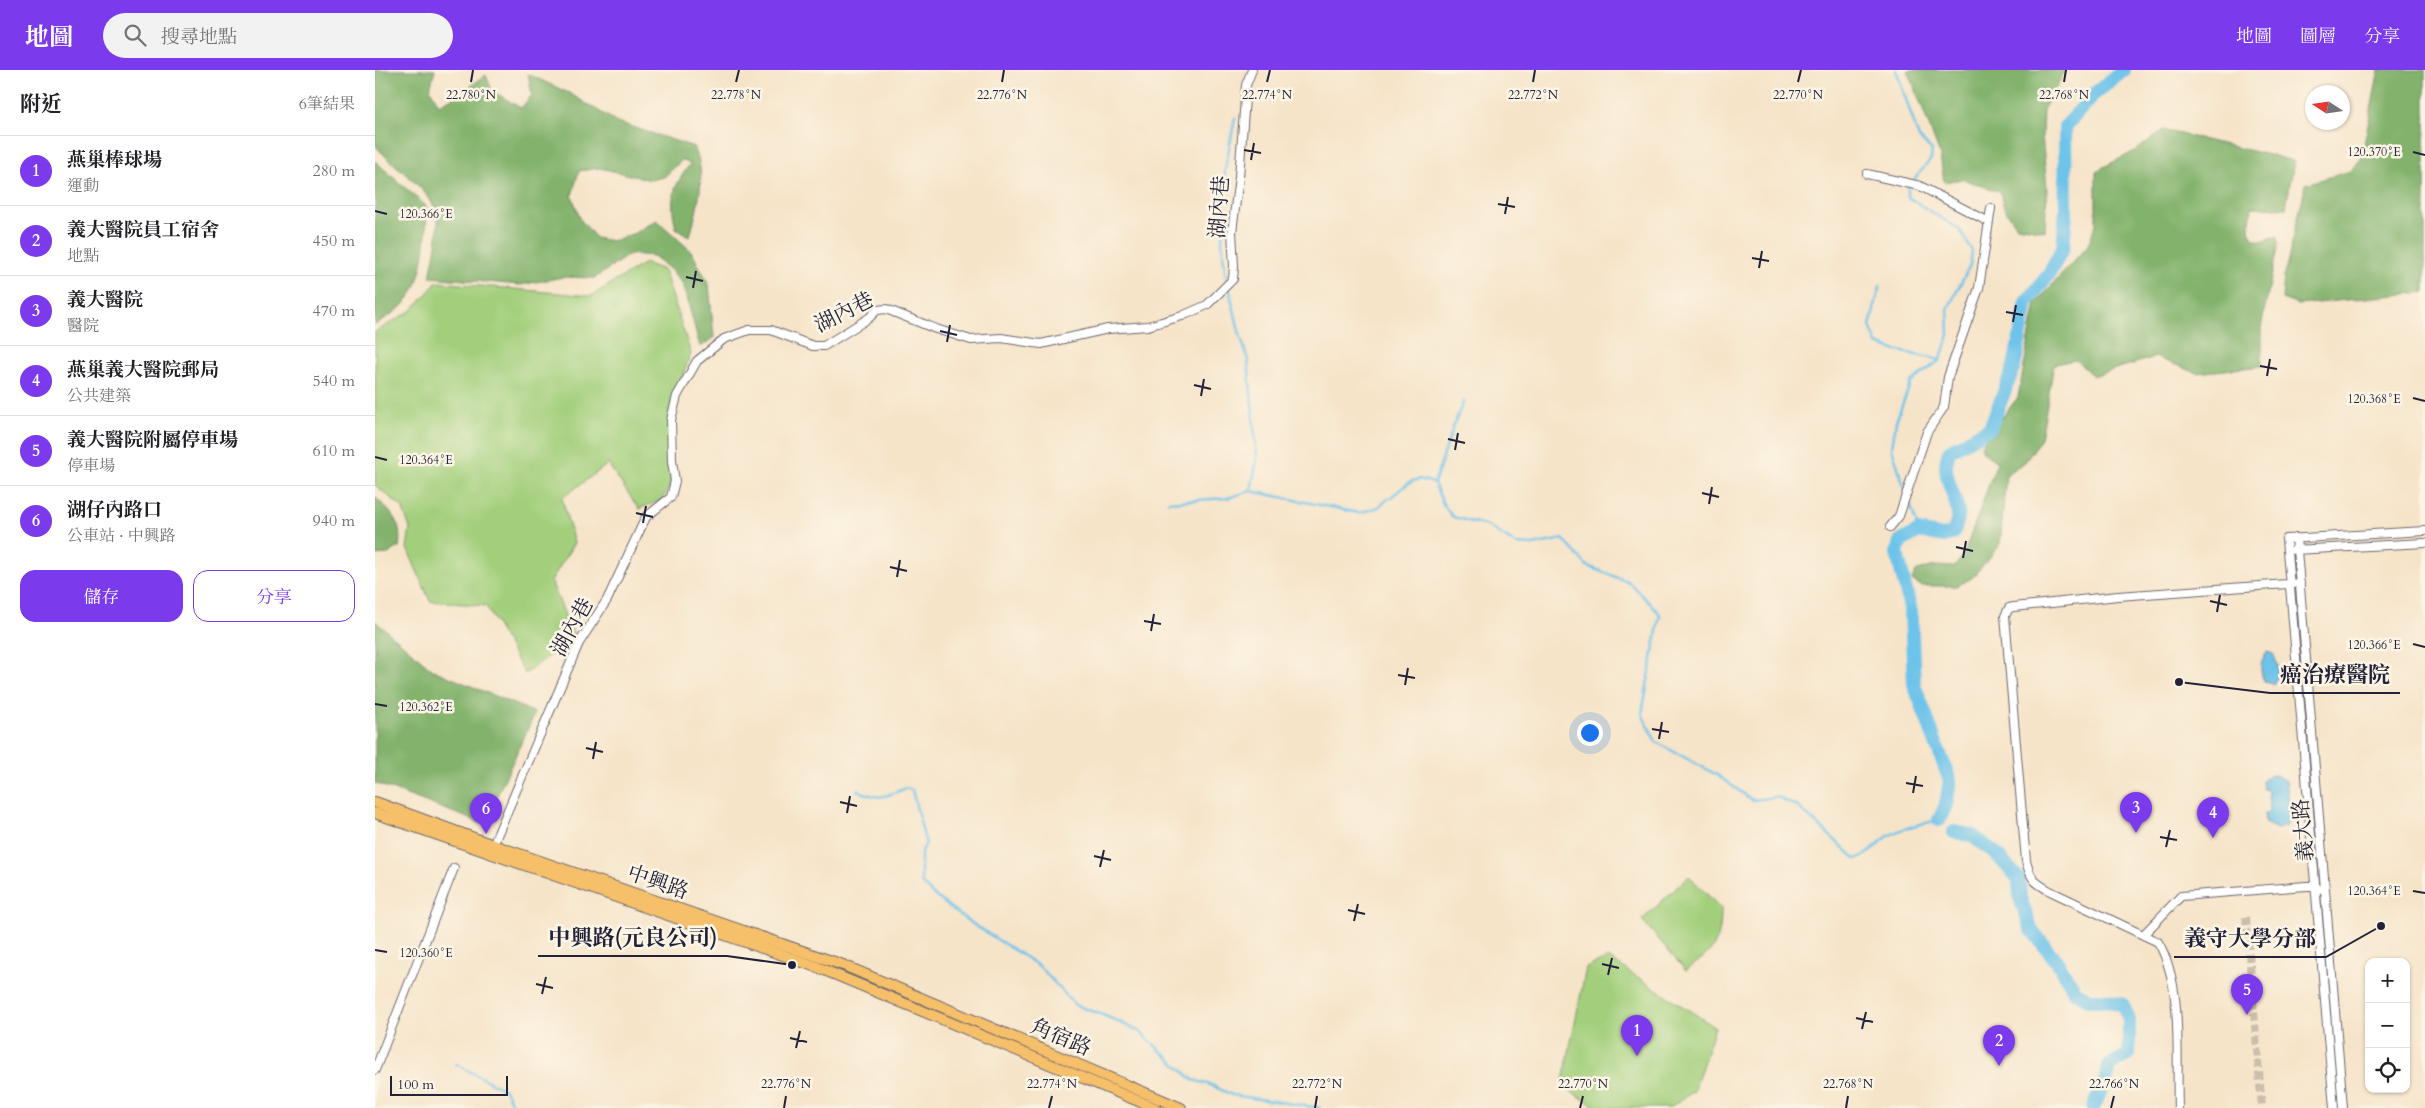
<!DOCTYPE html>
<html lang="zh-TW">
<head>
<meta charset="utf-8">
<style>
  :root { --surface:#fff; --page:#f2f2f2; --text:#202124; --muted:#757577; --line:#e0e0e0; --accent:#7c3aed }
  body { margin:0; font-family:Cardo,"Noto Serif TC",serif; background:var(--page); color:var(--text) }
  .controls { position:absolute; right:15px; bottom:15px; display:grid; overflow:hidden; border-radius:10px; box-shadow:0 1px 4px #0004 }
  .controls button { width:45px; height:45px; display:grid; place-items:center; padding:0; border:0; border-bottom:1px solid var(--line); background:var(--surface); color:var(--text); font:25px sans-serif }
  .compass { position:absolute; left:1930px; top:15px; width:45px; height:45px; border-radius:50%; background:var(--surface); box-shadow:0 1px 4px #0004; rotate:282deg }
  .scale { position:absolute; left:15px; bottom:12px; width:118px; box-sizing:border-box; padding-left:5px; border:2px solid #22223b; border-top:0; font-size:14px; line-height:18px; white-space:nowrap; color:#22223b; -webkit-text-stroke:4px #fcf5e5; paint-order:stroke }
  .you { position:absolute; left:1214px; top:662px; width:18px; height:18px; margin:-12px; border:4px solid #fff; border-radius:50%; background:#1a73e8; box-shadow:0 0 0 8px #1a73e833 }
  .badge { display:grid; place-items:center; width:32px; height:32px; border-radius:50%; background:var(--accent); color:#fff; font-size:16px; font-weight:700 }
  .pin { position:absolute; translate:-50% -41px; filter:drop-shadow(0 1px 2px #0008) }
  .pin::after { content:''; position:absolute; top:26px; width:18px; height:15px; background:inherit; clip-path:polygon(0 0,100% 0,50% 100%) }
  .list { margin:0; padding:0; list-style:none }
  h2 { display:flex; justify-content:space-between; align-items:center; height:65px; margin:0; padding:0 20px; font-size:21px }
  h2 small { font-size:16px; font-weight:400; color:var(--muted) }
  .list li { display:grid; grid-template-columns:32px 1fr auto; gap:15px; align-items:center; box-sizing:border-box; height:70px; padding:0 20px; border-top:1px solid var(--line) }
  .list b { display:block; font-size:19px; white-space:nowrap }
  .list p { margin:0; font-size:16px; white-space:nowrap; color:var(--muted) }
  .list em { font-size:16px; font-style:normal; color:var(--muted) }
  .actions { display:flex; gap:10px; padding:15px 20px }
  .actions a { flex:1; padding:11px 0; border:1px solid var(--accent); border-radius:15px; text-align:center; font-size:18px; color:var(--accent) }
  .actions .main { background:var(--accent); color:#fff }
  .icon { flex:none; width:28px; height:28px; fill:none; stroke:currentColor; stroke-width:2; stroke-linecap:round; stroke-linejoin:round }
  .map { position:relative; flex:none; width:2050px; height:1038px; overflow:hidden }
  header { display:flex; align-items:center; gap:30px; box-sizing:border-box; height:70px; padding:0 25px; background:var(--accent); color:#fff }
  header strong { font-size:24px }
  nav { display:flex; gap:28px; margin-inline-start:auto; font-size:18px }
  .search { width:350px; height:45px; background:var(--page); display:flex; align-items:center; gap:12px; box-sizing:border-box; padding:0 18px; border-radius:28px; color:var(--muted); font-size:19px }
  main { display:flex }
  aside { flex:1; background:var(--surface) }
  .map>svg:first-child { display:block }
  .green { fill:#a3cf7c; stroke:#62785c }
  .forest { fill:#82b26c; stroke:#526a54 }
  .water { fill:#6dc3ea; stroke:#487292 }
  .lines { fill:none; stroke-linecap:round; stroke-linejoin:round }
  .stream { stroke:#6dc3ea; stroke-width:2.5 }
  .river { stroke:#6dc3ea; stroke-width:14 }
  .minor-tunnel { stroke:#ccbdad; stroke-width:8; stroke-dasharray:8 4; stroke-linecap:butt }
  .minor-casing { stroke:#6c666d; stroke-width:10 }
  .major-casing { stroke:#6c666d; stroke-width:12 }
  .minor { stroke:#fff; stroke-width:8 }
  .major { stroke:#f6c06b; stroke-width:10 }
  .ticks { fill:none; stroke:#22223b; stroke-width:2 }
  .labels { text-anchor:middle; stroke-width:5; stroke-linejoin:round; paint-order:stroke }
  .street-label { font-size:21px; fill:#22223b; stroke:#fcf5e5 }
  .ticks-label { font-size:12px; text-anchor:middle; fill:#22223b; stroke:#fcf5e5; stroke-width:5; stroke-linejoin:round; paint-order:stroke }
  .leader { fill:none; stroke:#22223b; stroke-width:2 }
  .callout-dot { fill:#22223b; stroke:#fcf5e5; stroke-width:2 }
  .callout-label { font-size:22px; text-anchor:middle; font-weight:bold; fill:#22223b; stroke:#fcf5e5; stroke-width:5; stroke-linejoin:round; paint-order:stroke }
</style>
</head>
<body>
<header>
<strong>地圖</strong>
<div class="search"><svg class="icon" aria-label="search" viewBox="0 0 24 24"><circle cx="10" cy="10" r="6"/><path d="M15 15l6 6"/></svg>搜尋地點</div>
<nav><a>地圖</a><a>圖層</a><a>分享</a></nav>
</header>
<main>
<aside>
<h2>附近<small>6筆結果</small></h2>
<ul class="list">
<li><span class="badge">1</span><div><b>燕巢棒球場</b><p>運動</p></div><em>280 m</em></li>
<li><span class="badge">2</span><div><b>義大醫院員工宿舍</b><p>地點</p></div><em>450 m</em></li>
<li><span class="badge">3</span><div><b>義大醫院</b><p>醫院</p></div><em>470 m</em></li>
<li><span class="badge">4</span><div><b>燕巢義大醫院郵局</b><p>公共建築</p></div><em>540 m</em></li>
<li><span class="badge">5</span><div><b>義大醫院附屬停車場</b><p>停車場</p></div><em>610 m</em></li>
<li><span class="badge">6</span><div><b>湖仔內路口</b><p>公車站 · 中興路</p></div><em>940 m</em></li>
</ul>
<div class="actions"><a class="main">儲存</a><a>分享</a></div>
</aside>
<div class="map">
<svg width="2050" height="1038" viewBox="0 0 2050 1038">
  <rect width="100%" height="100%" fill="#fcf5e5"/>
  <filter id="ink" filterUnits="userSpaceOnUse"><feTurbulence type="fractalNoise" baseFrequency=".02" numOctaves="2"/><feDisplacementMap in="SourceGraphic" scale="10" xChannelSelector="R" yChannelSelector="G"/><feConvolveMatrix kernelMatrix="1 2 1 2 8 2 1 2 1" color-interpolation-filters="sRGB"/></filter>
  <filter id="wash" filterUnits="userSpaceOnUse"><feTurbulence type="fractalNoise" baseFrequency=".0096" numOctaves="4" result="noise"/><feDisplacementMap in="SourceGraphic" scale="20" xChannelSelector="R" yChannelSelector="G"/><feGaussianBlur stdDeviation="1.12" result="paint"/><feColorMatrix in="noise" values="0 0 0 0 0 0 0 0 0 0 0 0 0 0 0 0 0 1.4 0 .05"/><feComposite in="paint" operator="in"/></filter>
  <g filter="url(#wash)">
    <rect width="100%" height="100%" fill="#f6e4c9"/>
    <path class="green" d="M270,193l19,7 27,84 -22,56 2,76 -10,14 -22,9 -31,-45 -46,34 12,45 -23,38 23,56 -49,37 -39,-68 -56,-5 -23,-53 3,-20 -8,-21 -27,-22v-153l37,-22 25,-28 154,14z
      M1314,806l32,32c0,38 -7,41 -35,63l-44,-51z
      M1233,888l107,69 -21,64 -25,17h-71l-36,-22 24,-118z"/>
    <path class="forest" d="M0,0h60l-5,19 9,16 19,-10 28,-20 6,16 29,17 11,-13 -4,-21 41,19 48,29 77,25c14,28 3,61 -4,90l-14,-9c-7,-30 -4,-39 14,-64l-8,-4 -18,17 -13,3 -51,-12 -21,3 -7,24 8,24 16,19 16,3 23,-8 22,-13 34,31 18,33 5,54 -14,9 -17,-63 -11,-13 -18,-15 -24,-2 -35,24 -32,-1 -43,8 -90,-8c3,-18 8,-36 8,-54 1,-30 -45,-55 -63,-78z
      M1533,0h158l-23,40 -1,25 5,53 -2,43 -28,-5 -13,-18 -4,-16 -37,-13 -19,3 -4,-27z
      M2004,0h46v222l-127,13 -16,-6 2,-23 22,-92 44,-13 11,-12z
      M1788,60l131,31 -8,47 -34,-1 -3,23 4,9 8,2 16,-5 1,8 -16,79v43l-65,7 -42,-16 -62,19 -17,-16 -22,4 -13,75 -16,23 -19,13 -6,70 -17,20 -11,13 -16,8h-35l-9,-6 5,-10 18,-4 19,1 9,-11 34,-94 -14,-10 -2,-7 37,-48 18,-94 52,-58 8,-21v-53l39,-20z
      M0,91l51,45c2,24 -2,74 -18,93 -9,12 -21,18 -33,26z
      M0,427c16,15 28,26 24,50l-11,7 -13,1z
      M0,551l58,49 102,43 -51,111 -109,-41z"/>
    <path class="water" d="M1892,582l6,2c5,9 7,21 0,30l-9,-2c-4,-12 -5,-20 3,-30z
      M1900,705l11,6 5,35 -5,10 -9,3 -12,-6 -1,-9 5,-1 -1,-23 -5,-1 -1,-8 6,-5z"/>
    <g class="lines">
      <path class="stream" d="M1521,0l23,68 13,12 -1,9 -23,28v10l52,33 12,21 -2,14 -22,44 1,26 -9,25 -29,22 -15,39 -4,27 13,42
        M860,48l-10,51 -3,73 3,29 14,60 9,29 9,98 -6,33
        M1505,216l-10,40 7,18 17,6 46,10
        M1059,413c11,-28 17,-56 30,-82
        M1533,428l11,33
        M793,432l59,-4 24,-7 108,22 19,-6 32,-25 9,-3 15,4 10,23 9,11 35,9 28,18 17,1 30,-6 24,27 42,16 31,32 -18,100 14,28 61,33 35,25 25,-3 21,10 58,52c19,-7 17,-13 31,-22 15,-10 35,-13 52,-17
        M482,720c24,11 26,7 49,-2l6,2 14,54 -5,8v30l10,11 37,28 71,45 36,39 28,10 36,16 54,49 18,5 21,10 88,13
        M81,994l49,26 9,18"/>
      <path class="river" d="M1564,750l7,-15 4,-24 -36,-97 -3,-72 -14,-59 3,-11 19,-11 24,5 9,-2c16,-27 -5,-40 -6,-67 0,-5 2,-11 3,-16l41,-23 24,-61 13,-65 22,-28 14,-26 3,-36 -1,-85 28,-32 31,-25
        M1579,762l17,3 23,17 25,27 1,19 11,31 27,34 17,28 14,9h19l15,5 6,15v34l-20,12 -4,16 -12,26"/>
    </g>
  </g>
  <g filter="url(#ink)">
    <g class="lines">
      <path class="minor-tunnel" d="M1871,847l16,191"/>
      <defs>
        <path id="minor" d="M1492,104l53,12 69,36
          M1515,457l9,-11 28,-84 17,-25 4,-30 31,-89 12,-80
          M1921,468l47,570
          M1919,480l131,-7
          M118,775l86,-202 28,-43 39,-83 25,-20 4,-16 -3,-20 -1,-41 6,-24 20,-35 27,-22 25,-9h22l42,16h11l45,-28 8,-8 9,-1 50,20 35,11 30,-2 40,6 67,-15 40,-3 34,-10 25,-11 26,-26 1,-13 -2,-34 7,-55 7,-92 6,-15
          M1769,864l37,-38 125,-10h9l4,3
          M0,1000l79,-202
          M1803,1038c-2,-51 6,-122 -20,-166l-108,-51c-16,-9 -19,-11 -24,-30l-21,-245 4,-8 5,-1 104,-11 182,-13
          M1959,1038l-48,-569 139,-8"/>
        <path id="major" d="M0,732l118,43 350,120 338,143
          M0,743l442,154 338,141"/>
      </defs>
      <use href="#minor" class="minor-casing"/>
      <use href="#major" class="major-casing"/>
      <use href="#minor" class="minor"/>
      <use href="#major" class="major"/>
    </g>
  </g>
  <path class="ticks" d="M96,12l2,-12M361,12l3,-12M627,12l2,-12M892,12l3,-12M1158,12l2,-12M1423,12l3,-12M1689,12l2,-12M869,80l17,3M2038,82l12,3M876,90l3,-17M1123,134l17,3M0,141l12,3M1130,144l3,-17M1377,188l17,3M1384,198l3,-17M311,207l17,4M318,218l3,-17M1631,242l17,3M1638,252l3,-17M565,261l17,4M572,272l3,-17M1885,296l17,3M1892,306l3,-17M819,315l17,4M826,326l3,-17M2038,328l12,3M1073,369l17,4M1080,380l3,-17M0,387l12,3M1327,423l17,4M1334,434l3,-17M261,443l17,4M268,453l3,-17M1581,477l17,4M1588,488l3,-17M515,497l17,4M522,507l3,-17M1835,531l17,4M1842,542l3,-17M769,551l17,3M776,561l3,-17M2038,574l12,3M1023,605l17,3M1030,615l3,-17M0,634l12,2M1277,659l17,3M1284,669l3,-17M211,678l17,4M218,689l3,-17M1531,713l17,3M1538,723l3,-17M465,732l17,4M472,743l3,-17M1785,767l17,3M1791,777l4,-17M719,786l17,4M725,797l4,-17M2038,821l12,2M973,840l17,4M979,851l4,-17M0,880l12,2M1227,894l17,4M1233,905l4,-17M161,914l17,4M167,924l4,-17M1481,948l17,4M1487,959l4,-17M415,968l17,4M421,978l4,-17M409,1038l2,-12M674,1038l3,-12M940,1038l2,-12M1205,1038l3,-12M1471,1038l2,-12M1736,1038l3,-12"/>
  <g class="labels">
    <g class="street-label">
      <text transform="translate(844 137) rotate(-86)" y="7">湖內巷</text>
      <text transform="translate(469 242) rotate(-27)" y="7">湖內巷</text>
      <text transform="translate(197 557) rotate(-61)" y="7">湖內巷</text>
      <text transform="translate(1928 760) rotate(-95)" y="7">義大路</text>
      <text transform="translate(283 812) rotate(19)" y="7">中興路</text>
      <text transform="translate(686 967) rotate(23)" y="7">角宿路</text>
    </g>
  </g>
  <g class="ticks-label">
    <text x="96" y="29">22.780°N</text>
    <text x="361" y="29">22.778°N</text>
    <text x="627" y="29">22.776°N</text>
    <text x="892" y="29">22.774°N</text>
    <text x="1158" y="29">22.772°N</text>
    <text x="1423" y="29">22.770°N</text>
    <text x="1689" y="29">22.768°N</text>
    <text x="1999" y="86">120.370°E</text>
    <text x="51" y="148">120.366°E</text>
    <text x="1999" y="333">120.368°E</text>
    <text x="51" y="394">120.364°E</text>
    <text x="1999" y="579">120.366°E</text>
    <text x="51" y="641">120.362°E</text>
    <text x="1999" y="825">120.364°E</text>
    <text x="51" y="887">120.360°E</text>
    <text x="411" y="1018">22.776°N</text>
    <text x="677" y="1018">22.774°N</text>
    <text x="942" y="1018">22.772°N</text>
    <text x="1208" y="1018">22.770°N</text>
    <text x="1473" y="1018">22.768°N</text>
    <text x="1739" y="1018">22.766°N</text>
  </g>
  <path class="leader" d="M1804 612L1895 623H2025M417 895L352 886H163M2006 856L1951 887H1799"/>
  <g class="callout-dot">
    <circle cx="1804" cy="612" r="5"/>
    <circle cx="417" cy="895" r="5"/>
    <circle cx="2006" cy="856" r="5"/>
  </g>
  <g class="callout-label">
    <text x="1960" y="612">癌治療醫院</text>
    <text x="258" y="875">中興路(元良公司)</text>
    <text x="1875" y="876">義守大學分部</text>
  </g>
</svg>
<div class="controls">
<button>+</button>
<button>−</button>
<button><svg class="icon" aria-label="locate" viewBox="0 0 24 24"><circle cx="12" cy="12" r="6"/><path d="M12 2v4M12 18v4M2 12h4M18 12h4"/></svg></button>
</div>
<svg class="compass" viewBox="-18 -18 36 36"><path d="M0-13l5 13h-10z" fill="#e53935"/><path d="M0 13l5-13h-10z" fill="#757577"/></svg>
<div class="scale">100 m</div>
<div class="you"></div>
<div class="pin badge" style="left:1262px;top:986px">1</div>
<div class="pin badge" style="left:1624px;top:996px">2</div>
<div class="pin badge" style="left:1761px;top:763px">3</div>
<div class="pin badge" style="left:1838px;top:768px">4</div>
<div class="pin badge" style="left:1872px;top:945px">5</div>
<div class="pin badge" style="left:111px;top:764px">6</div>
</div>
</main>
</body>
</html>
